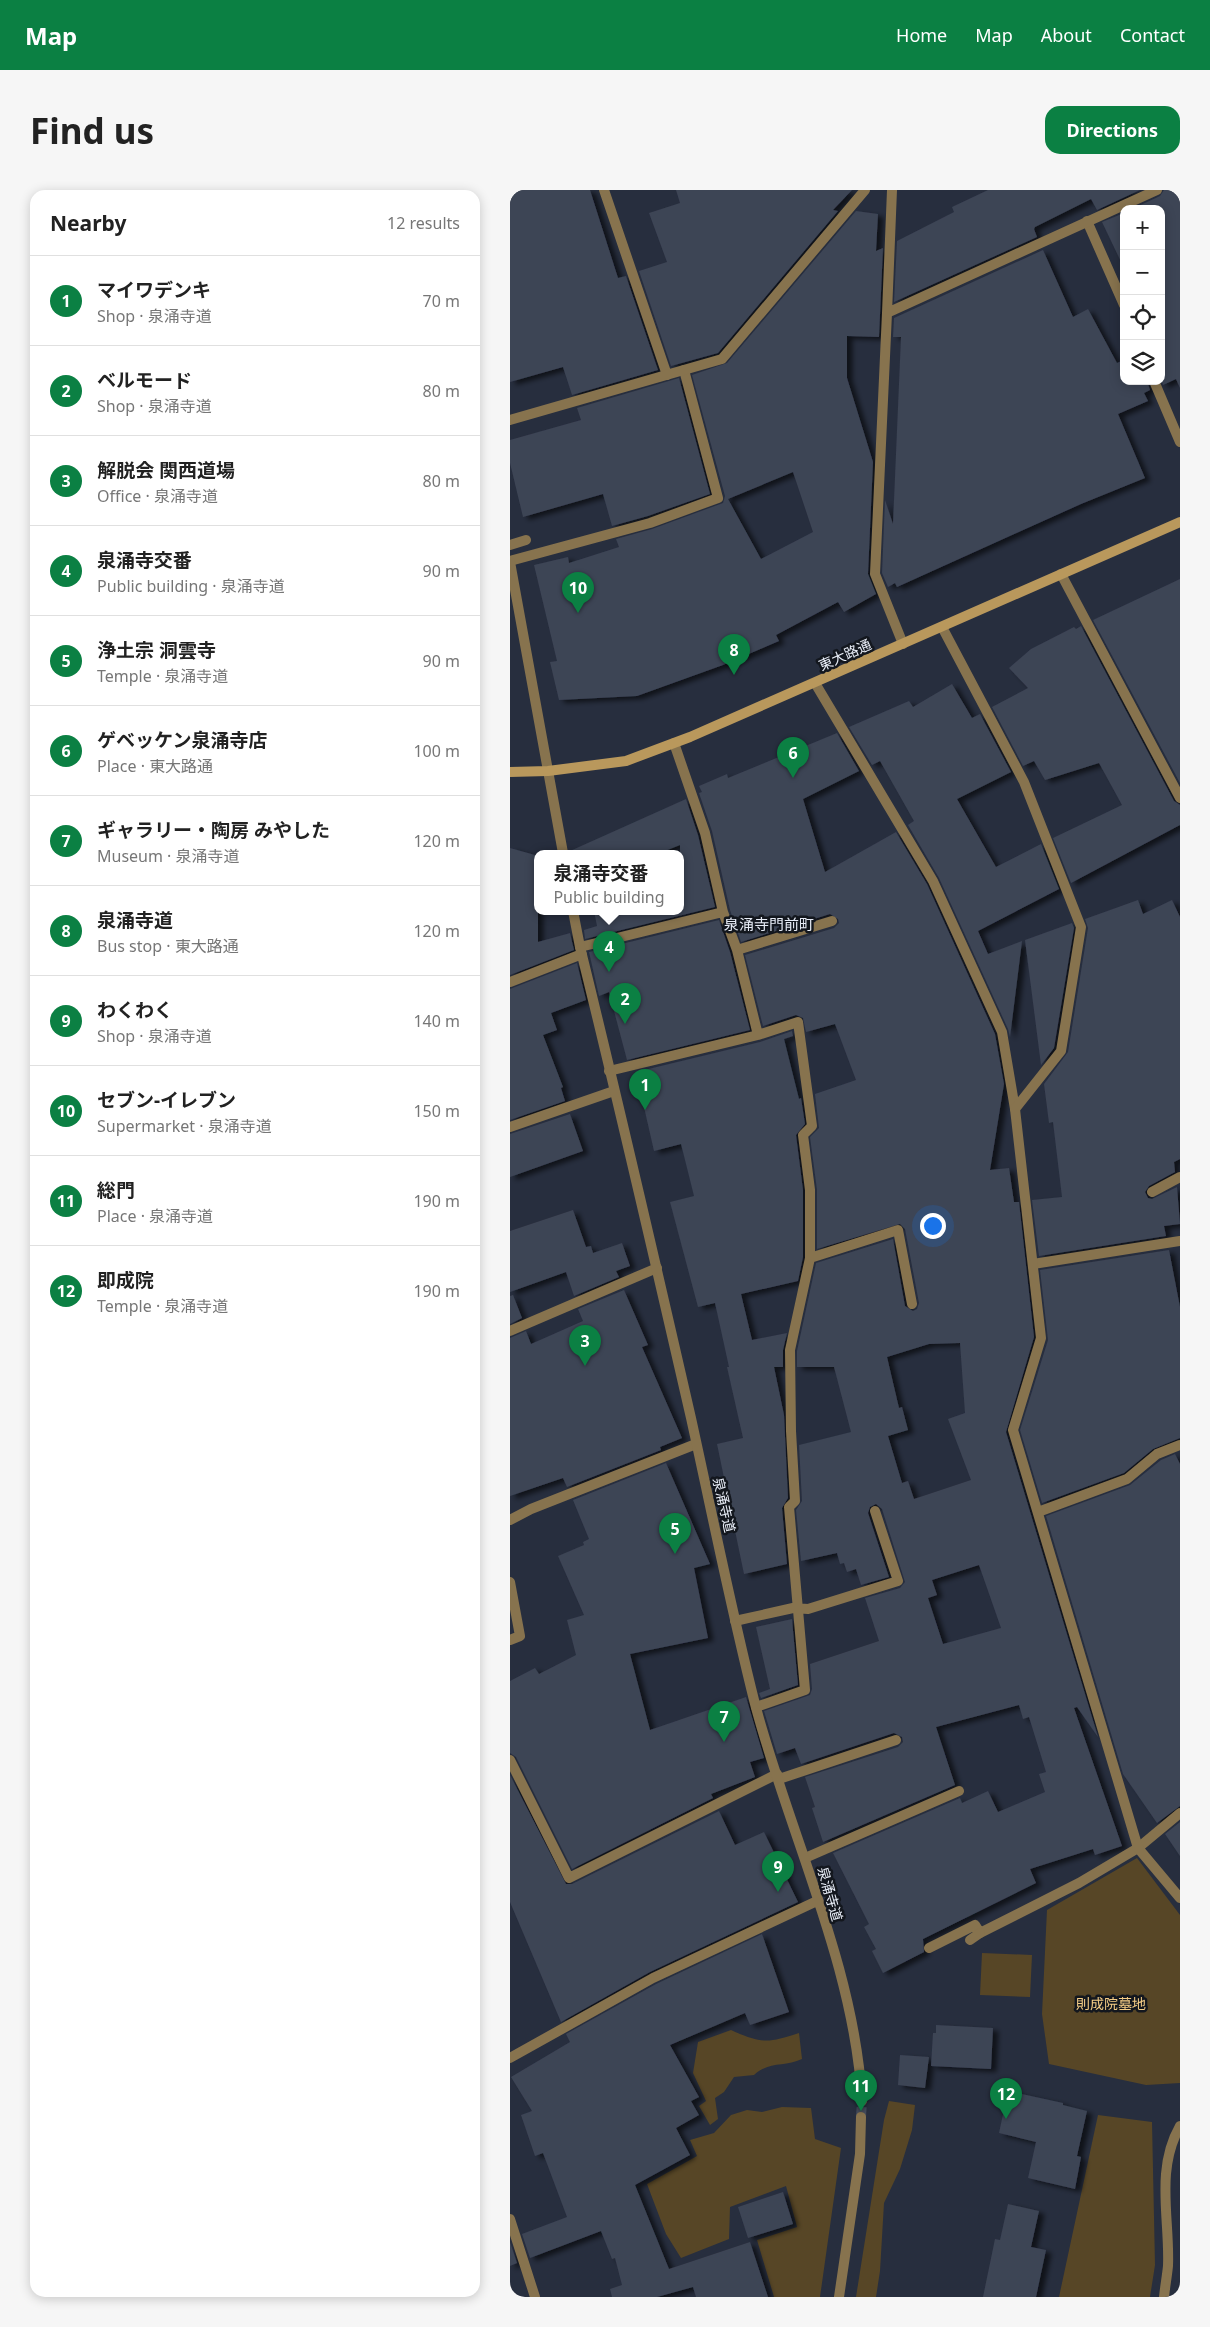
<!DOCTYPE html>
<html lang="en">
<head>
<meta charset="utf-8">
<style>
  :root { --surface:#fff; --page:#f6f6f6; --text:#222; --muted:#767676; --line:#e0e0e0; --accent:#0b8043 }
  body { margin:0; font-family:"Noto Sans","Noto Sans JP",sans-serif; background:var(--page); color:var(--text) }
  .controls { position:absolute; right:15px; top:15px; display:grid; overflow:hidden; border-radius:10px; box-shadow:0 2px 12px #0003 }
  .controls button { width:45px; height:45px; display:grid; place-items:center; padding:0; border:0; border-bottom:1px solid var(--line); background:var(--surface); color:var(--text); font:25px sans-serif }
  .you { position:absolute; left:422px; top:1035px; width:18px; height:18px; margin:-12px; border:4px solid #fff; border-radius:50%; background:#1a73e8; box-shadow:0 0 0 8px #1a73e833 }
  .badge { display:grid; place-items:center; width:32px; height:32px; border-radius:50%; background:var(--accent); color:#fff; font-size:16px; font-weight:700 }
  .pin { position:absolute; translate:-50% -41px; filter:drop-shadow(0 1px 2px #0008) }
  .pin::after { content:''; position:absolute; top:26px; width:18px; height:15px; background:inherit; clip-path:polygon(0 0,100% 0,50% 100%) }
  .popup { position:absolute; left:24px; top:660px; width:150px; height:65px; box-sizing:border-box; display:grid; place-content:center; border-radius:10px; background:var(--surface); filter:drop-shadow(0 1px 4px #0005); font-size:16px; white-space:nowrap; color:var(--muted) }
  .popup b { font-size:19px; color:var(--text) }
  .popup::after { content:''; position:absolute; left:50%; top:100%; margin-left:-10px; border:10px solid transparent; border-top-color:var(--surface) }
  .list { margin:0; padding:0; list-style:none }
  h2 { display:flex; justify-content:space-between; align-items:center; height:65px; margin:0; padding:0 20px; font-size:21px }
  h2 small { font-size:16px; font-weight:400; color:var(--muted) }
  .list li { display:grid; grid-template-columns:32px 1fr auto; gap:15px; align-items:center; box-sizing:border-box; height:90px; padding:0 20px; border-top:1px solid var(--line) }
  .list b { display:block; font-size:19px; white-space:nowrap }
  .list p { margin:0; font-size:16px; white-space:nowrap; color:var(--muted) }
  .list em { font-size:16px; font-style:normal; color:var(--muted) }
  .icon { flex:none; width:28px; height:28px; fill:none; stroke:currentColor; stroke-width:2; stroke-linecap:round; stroke-linejoin:round }
  .map { position:relative; flex:none; width:670px; height:2107px; overflow:hidden; border-radius:15px }
  header { display:flex; align-items:center; gap:30px; box-sizing:border-box; height:70px; padding:0 25px; background:var(--accent); color:#fff }
  header strong { font-size:24px }
  nav { display:flex; gap:28px; margin-inline-start:auto; font-size:18px }
  .intro { display:flex; align-items:center; justify-content:space-between; box-sizing:border-box; height:120px; padding:0 30px }
  h1 { margin:0; font-size:35px }
  .button { padding:12px 22px; border-radius:15px; background:var(--accent); color:#fff; font-size:18px; font-weight:700 }
  main { display:flex; gap:30px; padding:0 30px }
  aside { flex:1; background:var(--surface); border-radius:15px; box-shadow:0 2px 12px #0003 }
  .map>svg:first-child { display:block }
  .green { fill:#574626 }
  .building { fill:#3d4455; fill-rule:evenodd; filter:url(#shadow) }
  .lines { fill:none; stroke-linecap:round; stroke-linejoin:round }
  .minor-tunnel { stroke:#444b5a; stroke-width:10; stroke-dasharray:10 5; stroke-linecap:butt }
  .service { stroke:#87734e; stroke-width:10 }
  .pedestrian { stroke:#87734e; stroke-width:10 }
  .minor { stroke:#87734e; stroke-width:10 }
  .tertiary { stroke:#87734e; stroke-width:10 }
  .secondary { stroke:#b9985c; stroke-width:10 }
  .labels { text-anchor:middle; stroke-width:5; stroke-linejoin:round; paint-order:stroke }
  .street-label { font-size:14px; fill:#e8edf7; stroke:#13171e }
  .park-label { font-size:14px; fill:#f5cd86; stroke:#13171e }
  .neighbourhood-label { font-size:15px; fill:#e8edf7; stroke:#13171e }
</style>
</head>
<body>
<header>
<strong>Map</strong>
<nav><a>Home</a><a>Map</a><a>About</a><a>Contact</a></nav>
</header>
<div class="intro"><h1>Find us</h1><a class="button">Directions</a></div>
<main>
<aside>
<h2>Nearby<small>12 results</small></h2>
<ul class="list">
<li><span class="badge">1</span><div><b>マイワデンキ</b><p>Shop · 泉涌寺道</p></div><em>70 m</em></li>
<li><span class="badge">2</span><div><b>ベルモード</b><p>Shop · 泉涌寺道</p></div><em>80 m</em></li>
<li><span class="badge">3</span><div><b>解脱会 関西道場</b><p>Office · 泉涌寺道</p></div><em>80 m</em></li>
<li><span class="badge">4</span><div><b>泉涌寺交番</b><p>Public building · 泉涌寺道</p></div><em>90 m</em></li>
<li><span class="badge">5</span><div><b>浄土宗 洞雲寺</b><p>Temple · 泉涌寺道</p></div><em>90 m</em></li>
<li><span class="badge">6</span><div><b>ゲベッケン泉涌寺店</b><p>Place · 東大路通</p></div><em>100 m</em></li>
<li><span class="badge">7</span><div><b>ギャラリー・陶房 みやした</b><p>Museum · 泉涌寺道</p></div><em>120 m</em></li>
<li><span class="badge">8</span><div><b>泉涌寺道</b><p>Bus stop · 東大路通</p></div><em>120 m</em></li>
<li><span class="badge">9</span><div><b>わくわく</b><p>Shop · 泉涌寺道</p></div><em>140 m</em></li>
<li><span class="badge">10</span><div><b>セブン-イレブン</b><p>Supermarket · 泉涌寺道</p></div><em>150 m</em></li>
<li><span class="badge">11</span><div><b>総門</b><p>Place · 泉涌寺道</p></div><em>190 m</em></li>
<li><span class="badge">12</span><div><b>即成院</b><p>Temple · 泉涌寺道</p></div><em>190 m</em></li>
</ul>
</aside>
<div class="map">
<svg width="670" height="2107" viewBox="0 0 670 2107">
  <defs>
    <filter id="shadow"><feDropShadow dx="5.5" dy="3" stdDeviation="2.5" flood-color="#0009"/></filter>
  </defs>
  <rect width="100%" height="100%" fill="#272e3e"/>
  <path class="green" d="M627,1668l43,57v168l-34,2 -97,-21 -7,-50 5,-104z
    M472,1763l50,2 -2,42 -50,-2z
    M221,1840c31,14 37,13 68,3l3,26c-17,8 -33,2 -48,16l-20,2 -10,15 -9,6 3,21 -8,6 -11,-19 7,-5 -13,-28 5,-31z
    M379,1911l26,4 -3,25 -12,39 -16,34 -4,68 -4,26h-20l28,-177z
    M272,1917l29,1 4,31 26,9 -21,149h-46l-17,-57 40,-13 -11,-41 -56,21 -1,32 -48,19 -15,-24 -19,-50 50,-28 -7,-16 24,-7 17,-18 16,-5 15,2z
    M588,1925l54,7 3,143 -5,32h-91z"/>
  <path class="building" d="M0,0h80l28,88 8,-2 32,94 -86,25 -9,-28 -53,15z
    M166,0h176l-19,20 5,1 -120,142 -47,13 -32,-95 28,-9 -18,-49 31,-10z
    M478,0h152l-43,20 -6,-11 -56,28 -1,2 3,8 -143,65 3,-61 57,-29 -2,-5z
    M654,0h16v198l-4,-9 -13,6 -2,-5v-171h-29l28,-13z
    M346,21l22,3 -2,37 7,-3 -4,89 -32,-1v42l26,84 -5,112 8,20 -32,18 -6,-10 -62,33 3,6 -56,24 -86,31 -78,4 -9,-38 7,-1 -23,-96 34,-8 1,6 50,-16 -3,-8 36,-10 71,-26 2,-7 -33,-121 35,-12zM283,282l20,60 -52,27 -33,-60z
    M614,23v55l-22,-46z
    M533,60l30,67 15,-8 29,54 7,-3v21h23l3,9 -6,3 4,8 -30,13 27,64 -64,26 -184,83 -2,-4 -7,4 -6,-14 3,-73 8,24 8,-187h-8l1,-19z
    M169,188l31,116 -62,22 -36,10 -9,-32 -80,23 -13,-54v-23l71,-20 -4,-12z
    M670,389v204l-87,-163z
    M571,436l93,175 6,4v20l-109,58 -18,-45 69,-33 -23,-42 -54,17 -11,-19 -11,5 -31,-59 36,-19 -19,-20 22,-19 43,-22 2,2z
    M442,494l20,34 8,-4 31,58 -54,27 39,68 45,-23 18,45 -81,42 10,23 34,-13 -12,96 -2,-8 -69,-151 -31,-53 6,-4 -34,-60 -8,4 -23,-38 60,-26 4,6z
    M327,543l22,38 -56,28 22,73 71,-40 31,52 68,150 9,50 -14,86 19,-2 5,34h5l15,135 -28,95 92,305 -21,-30 -3,1 48,138 -27,9 -2,-6 -63,20 6,14 -113,56 1,13 -41,21 -11,-22 4,-2 -12,-22 5,-3 -36,-71 127,-55 2,5 26,-12 10,21 47,-20 -6,-18 7,-2 -17,-55 -6,2 -4,-14 -83,22 19,58 -132,57 -11,-34 3,-1 -10,-30 93,-30 5,-5 -1,-5 -8,-4 -93,31 -6,-16 -18,6 -13,-43 46,-16 2,-6 -2,-25 69,-23 -14,-43 35,-10 5,-6 -23,-73 -6,-5 -6,3 -2,6 21,64 -28,8 -5,-16 -9,3 -3,-9 -4,1 -3,-11 -36,8 -5,-51 6,-9 -3,-56 52,-13 -17,-65h-37v-16l19,-88 77,-24 12,67 8,5 4,-2 2,-6 -14,-74 -5,-5 -83,25v-59l-7,-53 9,-9 -4,-34 41,-14 -21,-56 -29,8 -3,-14 -7,-3 -33,11 -18,-71 89,-27 5,-5 -1,-4 -8,-5 -89,28 -11,-32 -18,-79 -13,-38 3,-1 -3,-6 28,-12 1,4zM450,1153l5,70 -17,6 23,61 -57,19 -6,-18 -6,2 -14,-47 20,-6 -6,-23 -3,1 -12,-51 42,-13zM469,1375l22,63 -58,16 -15,-46 9,-3 -5,-15z
    M176,609l12,36 17,72 -130,32 -1,-9 13,-4 -3,-15h86v-66l-20,8h-90v-2z
    M0,658l25,7 3,10v77l32,-9 4,17 -64,25z
    M628,710l5,14 29,-14 8,17v242l-6,3 1,10 -26,14 -4,6 3,6 4,1 25,-12 3,37 -16,2 2,10 -127,20 -7,-56 30,-3 -9,-75 -4,1 -5,-39 24,-32 20,-124 -3,-9z
    M209,730l11,32 20,78 -123,30 -18,-68 -10,4 -10,-44z
    M562,733l2,5 -20,120 -13,17 -16,-125z
    M67,773l9,37 -35,13 6,17 -14,5 20,52 -2,1 4,13 -55,19v-131z
    M282,841l1,5 -9,3 15,60 2,-1 4,26 -9,11 7,55v67l-5,24 -57,13 11,46 35,-7 -4,17v17h-9l10,48 4,83 -6,10 5,56 -43,10 -27,-130 26,-6 -16,-71h2l-14,-64 -17,4 -28,-105 24,-6 -13,-52 -27,7 -18,-79 124,-30z
    M60,924l13,37 -73,26v-43z
    M63,1020l13,37 5,-1 2,7 29,-10 8,23 -14,5 3,6 -45,19 -8,-24 -56,20v-61z
    M659,1060l11,57v131l-27,11 -29,24 -82,30 -22,-73 28,-90 -8,-70z
    M114,1100l24,55 -6,2 40,91 -22,9 1,3 -94,37 -4,-9 -53,18v-158l16,-7 5,13 52,-23 -5,-12z
    M3,1105l9,23 -12,6v-28z
    M665,1264l5,10v342l-23,17 -34,-49 -77,-258 84,-31 31,-25z
    M156,1273l44,101 -16,4 14,70 -78,16 20,76 96,-33 18,61 -14,4 5,15 -44,17 2,4 -141,71 -56,-112 -6,-4v-72l25,-13 4,6 37,-19 -9,-35 17,-5 -26,-59 26,-11 -1,-3 6,-3 -16,-39z
    M282,1429l6,66 -37,13 -2,-5 11,-4 -14,-62z
    M0,1585l56,109h6l147,-73 16,34 29,-13 34,70 -148,70 -89,50 -51,-120z
    M670,1632v34l-15,-22z
    M252,1744l27,78 -39,13 -5,-12 -75,32 29,52 -8,4 8,14 -23,13 14,27 -55,30 34,84 81,-27 18,55h-72l-3,-10 -36,10h-45l-2,-8 12,-4 -7,-27 -3,1 -11,-28 -71,27 -8,-24 45,-17 -24,-64 -8,3 -14,-41 11,-4 -21,-34 59,-35 -4,-8 90,-50z
    M426,1835l57,3 -2,41 -60,-3 2,-33h3z
    M390,1865l29,2 -4,31 -27,-3z
    M498,1901l55,12v2l24,6 -10,45 4,1 -6,32 -47,-11 8,-36 -37,-9z
    M273,2002l10,32 -45,14 -10,-31z
    M498,2014l31,7 -8,36 15,3 -10,47h-53l12,-58 5,1z
    M0,2052l7,21 -7,3z"/>
  <g class="lines">
    <path class="minor-tunnel" d="M351,1927l1,-16"/>
    <path class="service" d="M94,0l63,185
      M577,31l37,84
      M644,191l26,61
      M0,355l16,-5
      M0,371l140,-38 68,-25 -34,-128
      M305,493l118,198 69,151 13,77
      M164,553l31,90 18,79 14,38 21,85
      M70,757l143,-35
      M227,760l95,-29
      M99,881l149,-36 40,-13 14,104 -9,9 7,55v68l-20,92 1,81 4,70 -6,6 16,183 -49,17
      M0,937l104,-36
      M642,1002l28,-15
      M300,1068l88,-28 14,74
      M523,1074l147,-23
      M0,1141l147,-63
      M528,1322l89,-33 30,-25 23,-9
      M0,1330l21,-11 165,-65
      M0,1392l10,54 -10,4
      M225,1431l58,-13 15,1 90,-28 -23,-70
      M0,1570l59,118 208,-104
      M269,1589l117,-39
      M295,1668l154,-67
      M419,1758l46,-23 5,8 99,-50 59,-35 42,-35"/>
    <path class="pedestrian" d="M460,1750l10,-7"/>
    <path class="minor" d="M377,123l5,-123
      M0,230l212,-61 143,-169
      M0,372l53,291
      M432,437l82,155 57,145 -20,124 -46,58 26,229 -28,92 125,418 42,50
      M393,454l-28,-70 12,-261 270,-123
      M63,721l7,36c39,157 75,314 111,471 21,95 40,191 64,286 34,129 100,263 107,397
      M0,792l72,-28
      M0,1868l143,-80 164,-77
      M0,2029l25,78
      M329,2107l21,-143 1,-37
      M654,2107c1,-10 3,-21 4,-31 2,-47 -13,-96 12,-140"/>
    <path class="tertiary" d="M551,384l119,224"/>
    <path class="secondary" d="M0,582l38,-1 78,-10 64,-24 490,-215"/>
  </g>
  <g class="labels">
    <g class="street-label">
      <text transform="translate(335 465) rotate(-24)" y="5">東大路通</text>
      <text transform="translate(214 1315) rotate(77)" y="5">泉涌寺道</text>
      <text transform="translate(320 1704) rotate(74)" y="5">泉涌寺道</text>
    </g>
    <g class="park-label">
      <text x="601" y="1819">則成院墓地</text>
    </g>
    <g class="neighbourhood-label">
      <text x="259" y="740">泉涌寺門前町</text>
    </g>
  </g>
</svg>
<div class="controls">
<button>+</button>
<button>−</button>
<button><svg class="icon" aria-label="locate" viewBox="0 0 24 24"><circle cx="12" cy="12" r="6"/><path d="M12 2v4M12 18v4M2 12h4M18 12h4"/></svg></button>
<button><svg class="icon" aria-label="layers" viewBox="0 0 24 24"><path d="M12 4l9 5-9 5-9-5zM3 14l9 5 9-5"/></svg></button>
</div>
<div class="you"></div>
<div class="pin badge" style="left:135px;top:920px">1</div>
<div class="pin badge" style="left:115px;top:834px">2</div>
<div class="pin badge" style="left:75px;top:1176px">3</div>
<div class="pin badge" style="left:99px;top:782px">4</div>
<div class="popup"><b>泉涌寺交番</b>Public building</div>
<div class="pin badge" style="left:165px;top:1364px">5</div>
<div class="pin badge" style="left:283px;top:588px">6</div>
<div class="pin badge" style="left:214px;top:1552px">7</div>
<div class="pin badge" style="left:224px;top:485px">8</div>
<div class="pin badge" style="left:268px;top:1702px">9</div>
<div class="pin badge" style="left:68px;top:423px">10</div>
<div class="pin badge" style="left:351px;top:1921px">11</div>
<div class="pin badge" style="left:496px;top:1929px">12</div>
</div>
</main>
</body>
</html>
